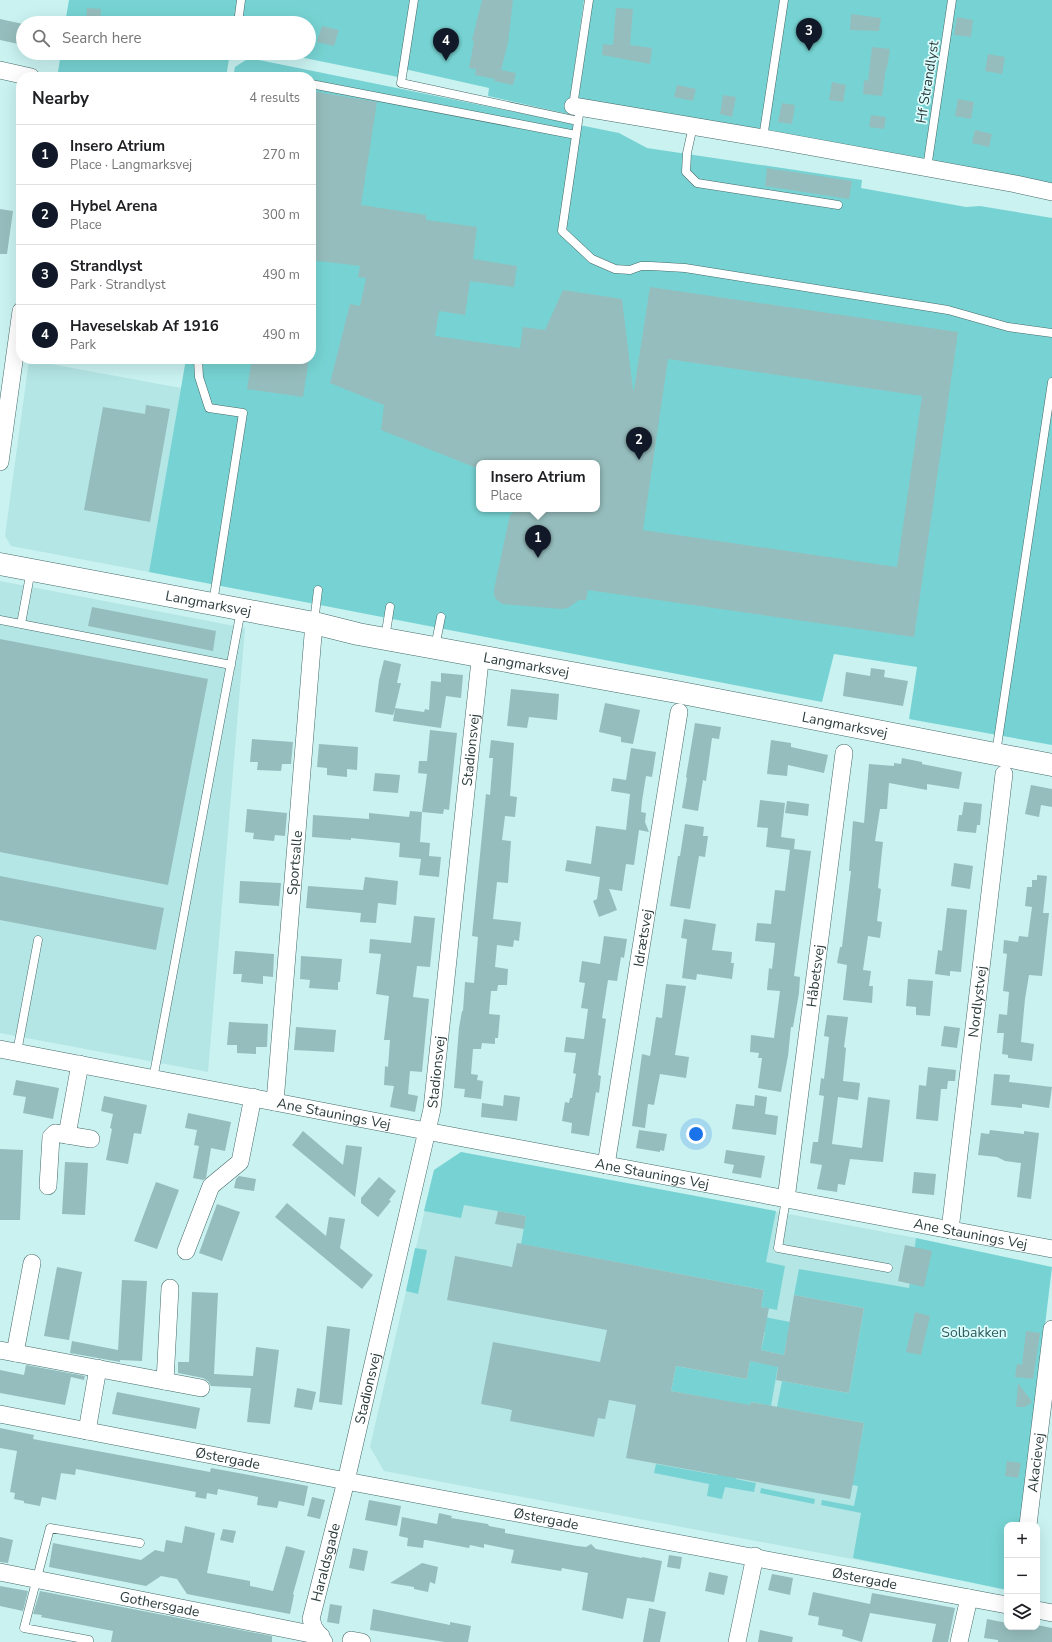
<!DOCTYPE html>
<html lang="en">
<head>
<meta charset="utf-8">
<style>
  :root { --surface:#fff; --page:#f6f6f6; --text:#202124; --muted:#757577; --line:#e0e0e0; --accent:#111827 }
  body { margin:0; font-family:"Nunito Sans",sans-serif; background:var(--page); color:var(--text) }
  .controls { position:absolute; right:12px; bottom:12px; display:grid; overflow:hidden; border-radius:8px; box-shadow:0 4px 16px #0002 }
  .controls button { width:36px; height:36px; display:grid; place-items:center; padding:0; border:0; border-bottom:1px solid var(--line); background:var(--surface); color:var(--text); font:20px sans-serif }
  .you { position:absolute; left:696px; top:1134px; width:14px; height:14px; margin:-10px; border:3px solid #fff; border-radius:50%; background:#1a73e8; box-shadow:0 0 0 6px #1a73e833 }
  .badge { display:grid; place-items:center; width:26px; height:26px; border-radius:50%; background:var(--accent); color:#fff; font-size:13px; font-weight:700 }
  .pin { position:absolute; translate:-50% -33px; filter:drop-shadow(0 1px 2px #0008) }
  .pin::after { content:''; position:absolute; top:21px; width:14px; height:12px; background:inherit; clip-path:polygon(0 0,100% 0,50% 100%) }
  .popup { position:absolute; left:476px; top:460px; width:124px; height:52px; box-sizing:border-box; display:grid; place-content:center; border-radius:8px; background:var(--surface); filter:drop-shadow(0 1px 3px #0005); font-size:13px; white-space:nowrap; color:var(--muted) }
  .popup b { font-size:15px; color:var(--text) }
  .popup::after { content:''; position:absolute; left:50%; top:100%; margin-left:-8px; border:8px solid transparent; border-top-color:var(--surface) }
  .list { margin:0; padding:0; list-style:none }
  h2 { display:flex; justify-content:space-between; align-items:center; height:52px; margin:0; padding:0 16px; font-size:17px }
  h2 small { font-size:13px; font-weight:400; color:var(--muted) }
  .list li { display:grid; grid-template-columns:26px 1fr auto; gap:12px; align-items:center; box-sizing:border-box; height:60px; padding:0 16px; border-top:1px solid var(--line) }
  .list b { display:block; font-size:15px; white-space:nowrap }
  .list p { margin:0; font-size:13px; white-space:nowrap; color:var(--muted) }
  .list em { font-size:13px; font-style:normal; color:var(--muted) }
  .icon { flex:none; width:22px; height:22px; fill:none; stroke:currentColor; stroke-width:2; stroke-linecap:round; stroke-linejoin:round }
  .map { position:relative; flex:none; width:1052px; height:1642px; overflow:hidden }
  .search { position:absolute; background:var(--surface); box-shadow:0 4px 16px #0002; left:16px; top:16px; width:300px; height:44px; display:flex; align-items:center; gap:10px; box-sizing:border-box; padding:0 14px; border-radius:22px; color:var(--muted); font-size:15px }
  .panel { position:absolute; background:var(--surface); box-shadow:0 4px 16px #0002; left:16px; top:72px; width:300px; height:292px; border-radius:16px }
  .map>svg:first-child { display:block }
  .built { fill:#b4e6e5 }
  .green { fill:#77d3d3; fill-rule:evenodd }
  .building { fill:#96bdbd; fill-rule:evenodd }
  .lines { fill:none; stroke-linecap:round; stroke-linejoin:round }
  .lane-casing { stroke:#456a69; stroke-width:9 }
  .street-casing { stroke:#456a69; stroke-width:18 }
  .secondary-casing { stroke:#456a69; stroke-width:23 }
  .lane { stroke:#fff; stroke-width:8 }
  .street { stroke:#fff; stroke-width:17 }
  .secondary { stroke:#fff; stroke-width:22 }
  .labels { text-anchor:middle; stroke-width:3.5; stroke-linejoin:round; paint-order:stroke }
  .street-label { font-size:14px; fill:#2c3c3c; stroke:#ddfdfd }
  .park-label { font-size:14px; fill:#2c5a5a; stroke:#ddfdfd }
</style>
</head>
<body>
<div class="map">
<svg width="1052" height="1642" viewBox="0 0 1052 1642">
  <rect width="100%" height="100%" fill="#c9f2f1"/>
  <path class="built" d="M29,360l152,28 -32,184 -138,-26 -6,-10z
    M0,581l245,47 -37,444 -208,-39z
    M461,1152l455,86 -37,326 -495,-93 -14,-24 64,-277z"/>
  <path class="green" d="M69,0h515l-16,114 -80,-18 1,-8 -89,-20 -2,9 -118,-24h29v-30h-244z
    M593,0h459v186l-474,-85z
    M61,53h169l-4,24h-162l-6,-5z
    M249,58l370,75 28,15 215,32 -1,8 105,19 14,-1 72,12v527l-143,-26 8,-52 -83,-13 -12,48 -673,-130 37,-213h125v-282h-78l2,-10zM479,463h118v46h-118z
    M461,1152l315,59 -10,51 19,4 -8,44 -16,-3 3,-17 -243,-46 5,-28 -62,-11 -3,13 -37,-7 10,-41z
    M916,1238l136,29 -31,258h-14v65l-154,-32 8,-45 -40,-8 1,-5 32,6 4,-20 -6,-1 12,-62 -87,-16 5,-26 67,12 15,-85 -70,-13 5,-26 110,19z
    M415,1248l12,2 -9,44 -12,-3z
    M759,1316l31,6 -6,33 -23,-5 4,-18 -9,-1z
    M750,1361l28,5 -7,40 -20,-4 -15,77 20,4 -2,9 -29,-5 -3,12 -15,-3 2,-12 -55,-11 2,-9 61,11 13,-73 -59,-11 5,-25 71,13z
    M761,1488l54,11 -1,5 -54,-11z"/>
  <path class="building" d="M482,0h31l-5,43 -7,27 15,3 -3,12 -19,-4 1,-2 -20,-4 1,-6 -7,-1 5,-27 -2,-1z
    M87,8l14,1 -1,14 -14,-1z
    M616,8l17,1 -3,36 22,3 -2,16 -48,-9 1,-11 10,1z
    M851,14l30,4 -2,13 -29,-1z
    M957,17l16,3 -2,17 -17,-2z
    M0,19l23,5v21l-23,-5z
    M322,26l17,4 -5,16 -17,-4z
    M872,47l18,2 -3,19h-1l-4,28 -19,-2 1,-14 4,1z
    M988,54l17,3 -3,17 -17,-3z
    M832,82l14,3 -3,17 -14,-2z
    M677,85l19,4 -3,12 -19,-4z
    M311,91l66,11 -16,103 65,10v5l51,7 -4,32 44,7 -3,21 -44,-6 -5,34 -26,-4 -4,25 85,12 3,-21 22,3 18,-40 59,9 11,91h1l16,-103 308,45 -44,305 -326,-47 -2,10h-7l-11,8 -7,1 -59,-5 -6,-5 -2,-4v-6l16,-74 7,-6h80v-46h-118v6l-98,-39 3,-25 -54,-22 20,-79 10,2 6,-28 -8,-1 2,-11 -49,-6zM668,359l254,37 -25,171 -254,-37z
    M723,95l13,2 -4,20 -12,-3z
    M958,99l16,3 -3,17 -16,-3z
    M782,103l13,2 -3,19 -14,-2z
    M871,115l15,2 -2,12 -15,-2z
    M975,130l17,4 -3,13 -17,-4z
    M767,168l85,13 -3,18 -84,-13z
    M0,209l13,2 -6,43h-7z
    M252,359h57l-6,38 -56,-8z
    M146,405l24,4 -20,113 -66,-12 19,-103 42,7z
    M92,607l124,24 -3,20 -125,-25z
    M0,639l208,40 -40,206 -168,-33z
    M384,660l17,4 -4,19h4l-6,25 29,4 1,-3 4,1 2,-29 10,1v-9l22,2 -2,23 -15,-2 -5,32 -48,-7 2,-12 -2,6 -18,-3 4,-32z
    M871,668l14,2 -1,7 24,4 -5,25 -60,-10 3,-24 24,4z
    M511,689l48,5 -2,26 -28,-3 -2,11 -20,-2z
    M605,703l35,7 -7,34 -12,-2v-5l-22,-5z
    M695,723l26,4 -2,12 -7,-1 -6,43 -3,-1 -5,31 -16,-3 5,-30 -1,-1z
    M430,730l27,3 -8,77 -5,-1 -1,5 -21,-2 -2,30 10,1 -1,13 12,1 -2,20 -20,-2 2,-16 -22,-2 1,-14 -49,-5v2l-39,-3 1,-22 56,4v-6l40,4 1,-6 12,1 5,-38 -9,-1 1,-12h8z
    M252,739l41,3 -2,22h-9l-1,7 -24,-1 1,-8h-8z
    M491,740l23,3 -4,53 7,1 -2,20 -10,-1 -3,24 9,1 -3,42 -11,-1 -4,37 28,3 -2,19 -5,-1 -1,7 -16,-2 -2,22 13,2 -1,16h-9l-1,6h-6l-2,23 11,1 -2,23h-3v6l-13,-1 -1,6h-8l-2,25 7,1 -1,5 6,1 -2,18 -17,-2 1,-8 -11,-1 5,-60 3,-17h1l2,-29 9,1 4,-46 -6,-1 14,-142 4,1 3,-37h-4z
    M771,740l20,3v4l37,8 -4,18 -36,-8 -1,11 -20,-2z
    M319,744l39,3 -1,23 -10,-1v8l-20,-2v-7l-10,-1z
    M631,748l25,4 -4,25 -6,-1 -4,25 -1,11 5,1 -1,9 4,10 -10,-2 -5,35 -8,-1 -4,27 -13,-2 8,21 -18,7 -6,-16 4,-2 3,-22 -35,-6 2,-11 24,4 5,-38 30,4 4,-36 -19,-3 2,-13 13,2z
    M902,758l20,4v2l40,8 -3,17 -32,-5v6l-38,-7 -2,26h-7l-5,32 8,1 -5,46 3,1 -4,32 5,1 -2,16 -12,-2 -5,34 8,1 -2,15h4l-1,17 -29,-3 4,-35 -10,-2 3,-16h2l9,-76h-2l4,-50 11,2 5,-59 25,2v-3l7,1z
    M375,773l25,2 -2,18 -25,-2z
    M1031,785l21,4v18l-11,-2 -2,12 -14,-3z
    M760,800l25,3 -4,34 14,2 -1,10 17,2 -17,125 6,1 -1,16 -6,34h-2l-3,29 -7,36 -23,-4 4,-30h-4l1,-5 -9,-1 1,-17 23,3 6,-47 -13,-1 2,-22 3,1 3,-26 -20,-2 2,-18 14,1 4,-34 10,1 5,-41 -24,-3 2,-19 -11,-1z
    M787,801l22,3 -1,12 -23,-3z
    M964,802l18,2 -2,21h-3l-1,8 -19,-2 2,-16h3z
    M247,809l40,4 -2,23 -10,-1 -1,6 -21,-2 1,-6 -9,-1z
    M685,824l19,3 -1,9h5l-3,21 -6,-1 -9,53 -20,-3 8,-50h2z
    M954,863l19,3 -3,23 -19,-3z
    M1037,875l10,1 -4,37h6l-7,63 -13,-1 -4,24 -4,43 13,2 -2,17 -24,-3v-3l-6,-1 2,-21h-7l2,-19 8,1 2,-23 -6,-1 4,-37 -4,-1 1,-13 14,2 1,-6 9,1 4,-30 -7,-1 2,-19h5v-7h5z
    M0,876l164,32 -8,42 -156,-30z
    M365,877l33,4 -2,24 -18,-2 -2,20 -16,-1 1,-9 -55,-5 2,-22 55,4z
    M240,881l41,2 -2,23 -40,-3z
    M947,908l20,2 -6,62 -11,-1v5l-15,-2 3,-24 4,1z
    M414,916l21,2 -5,49 -13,-1 -4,31 16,2 -7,73 -12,-1 -2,23 10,2 -3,16 -25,-5 4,-21 -10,-1 1,-19 3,1 2,-27h-6l5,-44 -13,-2 5,-40 -12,-1 1,-14 41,4z
    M684,919l32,5 -4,26 20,2 -1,11h3l-2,16 -35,-5 -1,6 -14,-2 5,-39 -6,-1z
    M604,936l23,3 -3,19 -3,-1 -4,24 -9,-1 -6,38 4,1 -8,56 3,1 -2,17 -3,-1 -7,44 -18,-3 1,-10 -10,-2 3,-19 4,1 1,-5h2l4,-24 -3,-1 3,-20 -12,-1 2,-15 18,2 4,-30 -7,-1 4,-25 -6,-1 3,-21 18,3z
    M235,951l39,3 -1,23 -10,-1v8l-22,-2 1,-8h-9z
    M301,956l41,3 -2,23h-2v8l-29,-2 1,-8 -10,-1z
    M908,979l25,2 -3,35 -14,-1v-8l-10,-1z
    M666,984l20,2 -11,69 14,2 -3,21 -26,-4 -6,31 -6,-1 -3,24 -13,-2 10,-72 8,2 6,-39 6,1z
    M827,1015l21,2 -4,30 2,1 -3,33 17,2 -2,17 -20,-3 -6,47 30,4 6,-51 22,3 -7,62 -33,-3 -5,26 -7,-1 -1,8 -20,-3 5,-24 -12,-2 3,-21h5l6,-46 -5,-1 2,-17 3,1 5,-42 -5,-1z
    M229,1022l39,2 -1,23h-11v7l-19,-1v-8h-10z
    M944,1026l16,2 -3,20 -16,-2z
    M296,1027l40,3 -2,22 -40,-2z
    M928,1067l28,3 -1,11h-7l-1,8h-6l-3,32 -22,-2 3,-34 7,1z
    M994,1074l16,1 -1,7 43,5 -3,21 -27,-4v4l-31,-3z
    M16,1080l43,8 -6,31 -30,-6 3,-16 -13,-2z
    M504,1095l16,2 -3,24 -36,-4 1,-14 21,3z
    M755,1095l12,2 -2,17 13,2 -2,19 -44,-6 4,-25 18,2z
    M104,1096l43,9 -6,29 -7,-1 -6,31 -22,-4 6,-31 -2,-1 3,-14 -12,-3z
    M188,1113l43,9 -6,29 -14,-3 -5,30 -3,2 -10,-2 6,-32 -5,-1 3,-15 -12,-2z
    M639,1130l28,4 -3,17 -4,-1v2l-24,-4z
    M990,1130l34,4v-3l15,2 -8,66 -14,-2 4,-34 -16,-2 -8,-4 -19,-2 3,-22 8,1z
    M303,1131l40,34 3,-20 16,2 -7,50 -63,-52z
    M0,1149l23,1 -3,70h-20z
    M726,1150l39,6 -4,22 -29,-5 2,-8 -10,-2z
    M65,1162l23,1 -3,52 -23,-1z
    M914,1172l22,2 -2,21 -22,-2z
    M239,1176l17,3 -2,12 -20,-3 2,-9z
    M379,1177l17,14 -7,9 2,1 -13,16 -17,-14v-5z
    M156,1182l23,8 -22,59 -23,-8z
    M287,1203l39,33 3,-19 16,2 -5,29 33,27 -11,14 -87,-72z
    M217,1204l23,8 -18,49 -23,-8z
    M498,1211l28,5 -2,13 -29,-5z
    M517,1243l247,47 -3,17 8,1 -8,42 23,5 10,-60 70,13 -15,85 -73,-13 2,-13 -28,-6 -3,18 -71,-13 -5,25 79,14 1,-3 113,21 -14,76 -224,-41 10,-53 -27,-5 -4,19 -7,-1 -4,19 -84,-16 2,-11 -31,-6 12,-62 107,20 7,-32 -160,-30 8,-44 57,11z
    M905,1245l27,6 -8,36 -26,-6z
    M57,1267l25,5 -13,68 -25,-4z
    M122,1280l25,1 -5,80 -22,-1v2l-50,-9 2,-12 46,9z
    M192,1292l26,1 -4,81 39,2 3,-29 23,3 -9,74 -23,-2 4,-34 -40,-2 -3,-5 -5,-3 -25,-5v-11h11z
    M915,1312l15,4 -9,39 -15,-3z
    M327,1326l23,3 -8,76 -23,-3z
    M1026,1331l14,2 -7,46 -18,-2 2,-13 5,1z
    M26,1365l59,11 -1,4 -13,-3 -6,28 -65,-12v-23l24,5z
    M1018,1383l14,19 -7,5h-9z
    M297,1388l19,4 -4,18 -18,-3z
    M117,1392l83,16 -4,21 -84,-15z
    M0,1428l34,7 -1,4 177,33 1,-4 97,18 -4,20 -25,-5 -2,7 -20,-3 1,-8 -40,-8 -1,6 -10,-2 -1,6 -11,-2 1,-5 -120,-23 -1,6 -14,-2 -5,27 -14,-3 -2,9 -16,-3v-2l-10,-2 1,-6 -5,-1 7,-41 -17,-3z
    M1007,1461l14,2 -3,15 -13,-2z
    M312,1497l13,3 -5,19 -13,-3z
    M369,1500l32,6 -4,20 -32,-6z
    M439,1513l13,3 -1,2 37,6 1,2 16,3v4l72,13 9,1 5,-3 5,5 46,9v-1l20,4 -8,41 -27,-4 -4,21 -41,-9 6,-37 -26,-5 -1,3 -50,-8 3,-13 -30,-6v4l-14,-3 -1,3 -43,-8h-2l-1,8 -16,-2 1,-8 -9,-2 3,-19 35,7z
    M185,1526l30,7 -8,40 43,8v5l23,5 13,-45 19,5 -12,43 1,1 -4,19 -103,-20 -10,-15 -16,-3 -15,10 -97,-19 4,-24 88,17 14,-10 9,2 2,-12 16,3z
    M223,1529l13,2 -3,12 -13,-3z
    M0,1537l13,3 -5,23 -8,-1z
    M353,1548l15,3 -4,20 -15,-3z
    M669,1555l13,2 -2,12 -13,-2z
    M422,1563l16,4 -3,17 -5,-2 -2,10 -14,-3v-2l-24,-4z
    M709,1572l19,4 -4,19 -19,-4z
    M772,1574l21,4 -3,17 -22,-5z
    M0,1586l28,5 -5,20 -23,-5z
    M40,1591l232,45v6h-161l2,-11 -72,-14 1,-2 -9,-1z
    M813,1592l57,12 2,-11 83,15 -7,34h-16l4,-18 -66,-11 -8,29 -20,-6 1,-6 -25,-5 1,-8 -11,-2z
    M330,1604l12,2 -3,18 -12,-2z
    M649,1608l17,4 -6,30h-17z
    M373,1609l77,16v-3l21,4 -3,16h-23l-75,-12z
    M987,1619l20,4v4h30v-2l15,3v14h-54v-2l-14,-2z
    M760,1630l33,7 -1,5h-34z"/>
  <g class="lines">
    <defs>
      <path id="lane" d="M414,0l-13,83 177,38
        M238,23l3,-23
        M311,84l265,51
        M573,106l16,-106
        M580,108l-18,123 30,28 23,10 15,1 11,-4h10l34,2 263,42 60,17 44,6
        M693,126l-6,27 -1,19 11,11 141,22
        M763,138l21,-138
        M927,168l25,-168
        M198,359l1,18 10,31 34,5 -30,190
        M0,620l231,45
        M314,622l4,-32
        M21,624l10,-54
        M385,638l5,-31
        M435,647l6,-30
        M996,753l56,-371
        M17,1052l21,-112
        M153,1079l88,-469
        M786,1199l-8,49 110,20
        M89,1642v-2l-65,-12 26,-100 90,15"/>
      <g id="street">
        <path d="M0,70l31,7"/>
        <path d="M573,106l190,32 253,46 36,8"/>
        <path d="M0,462l21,-151"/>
        <path id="s1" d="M0,1049l389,75 663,125"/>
        <path id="s2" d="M275,1102l39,-479"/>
        <path d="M67,1135l24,4"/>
        <path id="s3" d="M606,1165l73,-453"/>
        <path d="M48,1186l3,-49 4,-4 12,2 13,-71"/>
        <path id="s4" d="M786,1199l58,-446"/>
        <path id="s5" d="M950,1230l54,-456"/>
        <path d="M186,1251l25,-65 29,-24 13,-65"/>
        <path d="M0,1350l201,38"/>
        <path d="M15,1353l17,-90"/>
        <path d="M165,1381l5,-93"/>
        <path id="s6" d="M0,1414l346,67 661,124"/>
        <path d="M87,1431l11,-63"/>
        <path id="s7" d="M1028,1525l24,-196"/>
        <path id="s8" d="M0,1572l321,64"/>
        <path d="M1037,1610l15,3"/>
        <path d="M351,1640l11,2"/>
        <path id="s9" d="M324,1642l-10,-14 -3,-9 35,-138 86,-372 47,-439 2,-14"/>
        <path d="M737,1642l18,-86"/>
        <path d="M959,1642l10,-44"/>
      </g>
      <g id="secondary">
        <path id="s10" d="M0,564l314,59 44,11 324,59 370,72"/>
      </g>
    </defs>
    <use href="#lane" class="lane-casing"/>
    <use href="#street" class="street-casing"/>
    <use href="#secondary" class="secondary-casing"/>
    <use href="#lane" class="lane"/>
    <use href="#street" class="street"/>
    <use href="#secondary" class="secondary"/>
  </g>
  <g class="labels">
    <g class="street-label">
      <text transform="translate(927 82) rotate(-81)" y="5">Hf Strandlyst</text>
      <text dy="5" stroke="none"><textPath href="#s10" startOffset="212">Langmarksvej</textPath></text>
      <text dy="5" stroke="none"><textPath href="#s10" startOffset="536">Langmarksvej</textPath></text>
      <text dy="5" stroke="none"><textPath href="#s10" startOffset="860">Langmarksvej</textPath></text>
      <text dy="5" stroke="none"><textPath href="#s9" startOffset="912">Stadionsvej</textPath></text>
      <text dy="5" stroke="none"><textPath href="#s2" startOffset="240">Sportsalle</textPath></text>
      <text dy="5" stroke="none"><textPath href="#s3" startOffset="230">Idrætsvej</textPath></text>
      <text dy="5" stroke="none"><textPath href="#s4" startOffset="225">Håbetsvej</textPath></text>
      <text dy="5" stroke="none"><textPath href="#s5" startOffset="230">Nordlystvej</textPath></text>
      <text dy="5" stroke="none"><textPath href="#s9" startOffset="588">Stadionsvej</textPath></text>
      <text dy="5" stroke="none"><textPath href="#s1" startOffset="340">Ane Staunings Vej</textPath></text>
      <text dy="5" stroke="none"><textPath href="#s1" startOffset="664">Ane Staunings Vej</textPath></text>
      <text dy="5" stroke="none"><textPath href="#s1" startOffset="988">Ane Staunings Vej</textPath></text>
      <text dy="5" stroke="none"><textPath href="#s9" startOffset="264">Stadionsvej</textPath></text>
      <text dy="5" stroke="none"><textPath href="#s6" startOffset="232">Østergade</textPath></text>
      <text dy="5" stroke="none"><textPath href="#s7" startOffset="63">Akacievej</textPath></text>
      <text dy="5" stroke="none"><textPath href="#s6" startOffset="556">Østergade</textPath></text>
      <text dy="5" stroke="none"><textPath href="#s9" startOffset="85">Haraldsgade</textPath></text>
      <text dy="5" stroke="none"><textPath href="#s6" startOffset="880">Østergade</textPath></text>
      <text dy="5" stroke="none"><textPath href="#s8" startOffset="163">Gothersgade</textPath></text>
    </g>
    <g class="park-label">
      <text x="974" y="1337">Solbakken</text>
    </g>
  </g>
</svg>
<div class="controls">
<button>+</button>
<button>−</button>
<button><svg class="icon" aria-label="layers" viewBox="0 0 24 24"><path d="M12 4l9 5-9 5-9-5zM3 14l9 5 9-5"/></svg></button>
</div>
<div class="you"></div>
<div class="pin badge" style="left:538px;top:558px">1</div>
<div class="popup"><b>Insero Atrium</b>Place</div>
<div class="pin badge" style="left:639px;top:460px">2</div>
<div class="pin badge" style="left:809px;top:51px">3</div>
<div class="pin badge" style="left:446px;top:61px">4</div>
<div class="search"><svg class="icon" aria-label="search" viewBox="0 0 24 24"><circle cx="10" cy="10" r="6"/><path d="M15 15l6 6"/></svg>Search here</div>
<section class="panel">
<h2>Nearby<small>4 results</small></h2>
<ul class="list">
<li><span class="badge">1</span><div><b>Insero Atrium</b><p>Place · Langmarksvej</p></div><em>270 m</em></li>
<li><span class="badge">2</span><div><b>Hybel Arena</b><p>Place</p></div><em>300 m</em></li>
<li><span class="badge">3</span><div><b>Strandlyst</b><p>Park · Strandlyst</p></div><em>490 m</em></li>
<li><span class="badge">4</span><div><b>Haveselskab Af 1916</b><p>Park</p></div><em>490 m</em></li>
</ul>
</section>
</div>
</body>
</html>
